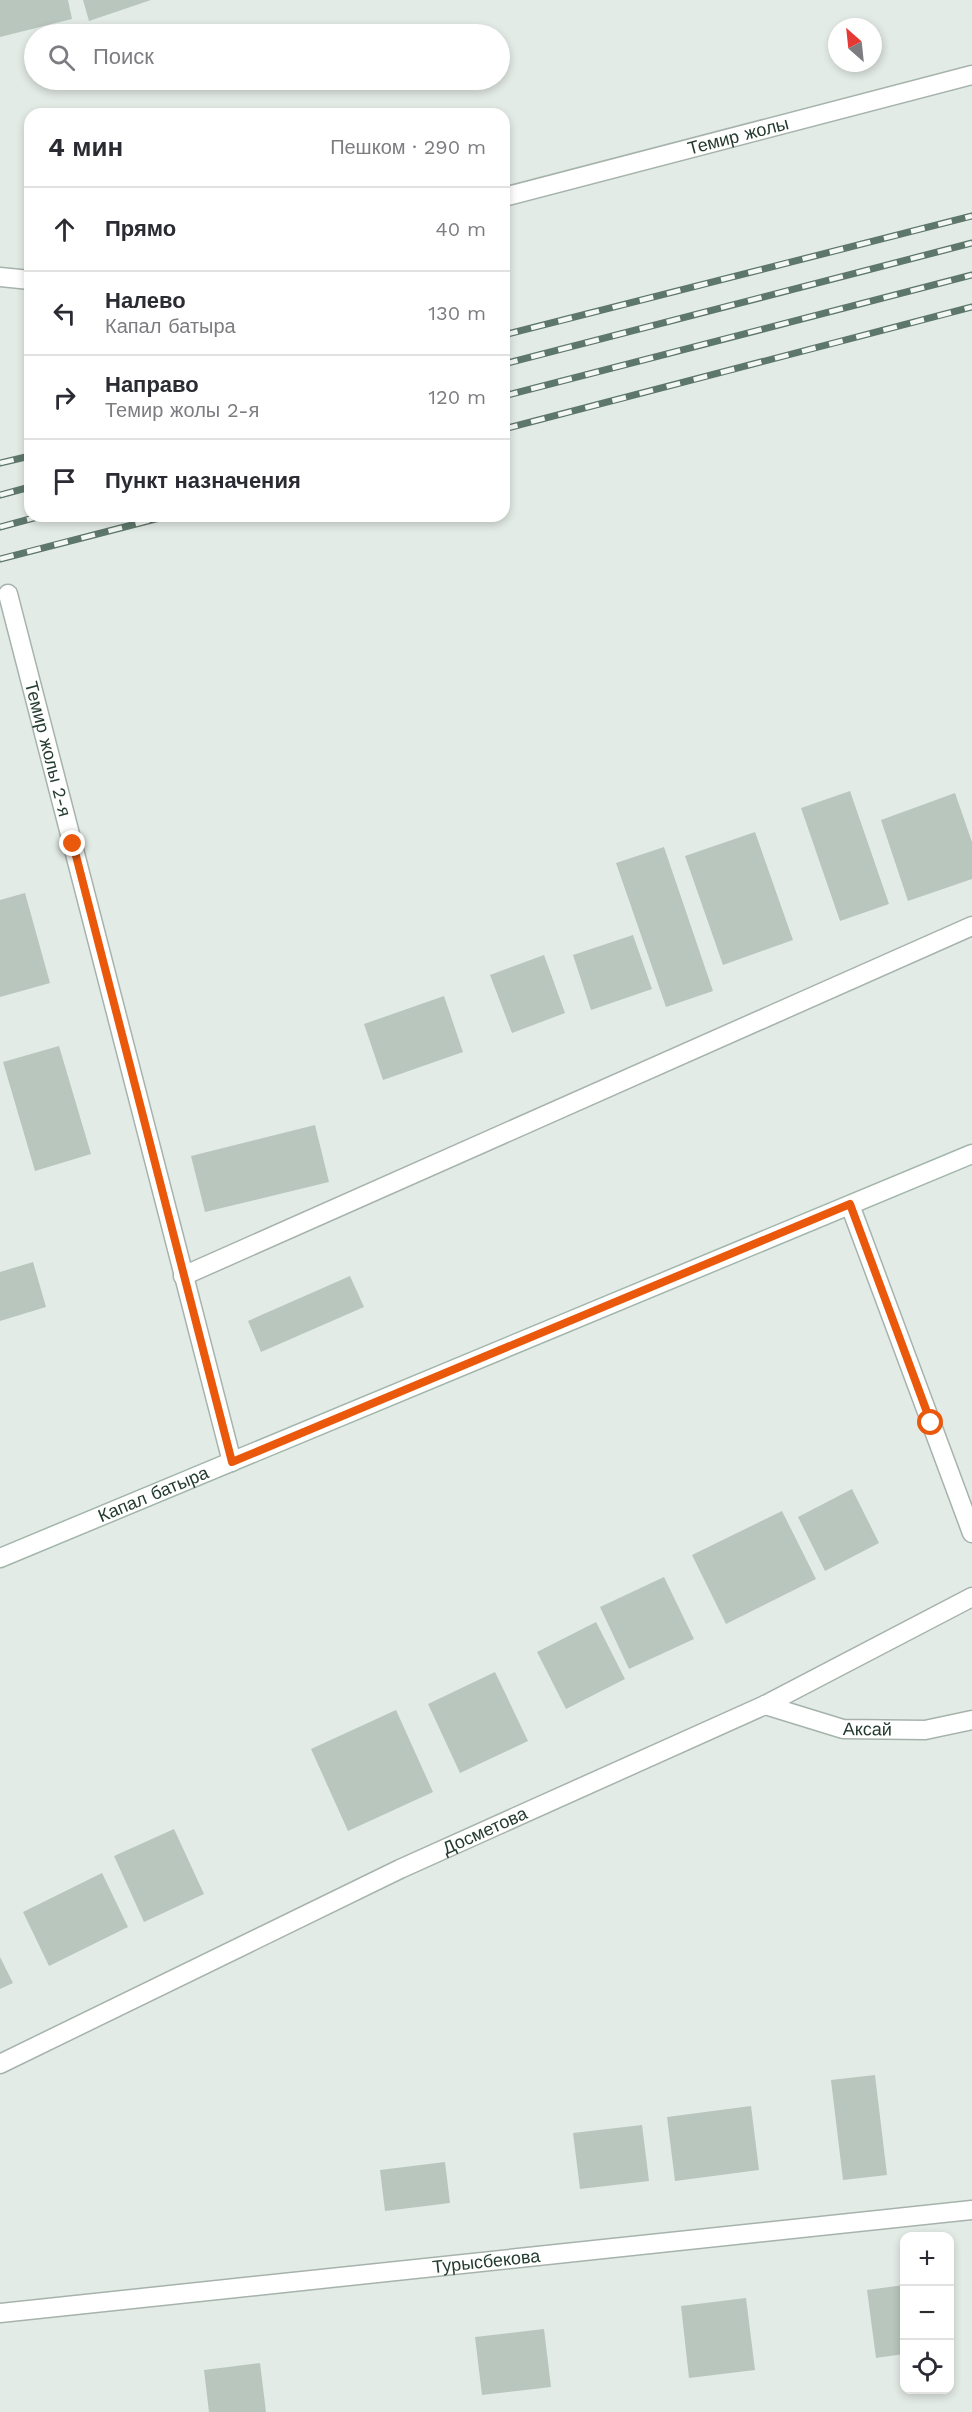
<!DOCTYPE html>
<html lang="ru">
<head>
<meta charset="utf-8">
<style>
  :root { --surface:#fff; --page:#f7f7f7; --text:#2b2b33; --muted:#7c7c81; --line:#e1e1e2 }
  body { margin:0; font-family:"Work Sans",sans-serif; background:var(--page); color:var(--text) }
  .controls { position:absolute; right:18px; bottom:18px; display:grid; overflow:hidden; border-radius:12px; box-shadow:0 3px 9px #0003 }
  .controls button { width:54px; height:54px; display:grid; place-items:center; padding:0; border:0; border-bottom:2px solid var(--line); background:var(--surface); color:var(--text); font:30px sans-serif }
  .compass { position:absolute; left:828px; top:18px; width:54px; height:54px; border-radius:50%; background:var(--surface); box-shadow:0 3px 9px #0003; rotate:333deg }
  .stop { position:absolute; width:18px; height:18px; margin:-14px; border:4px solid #ea580c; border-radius:50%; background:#fff }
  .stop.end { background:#ea580c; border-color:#fff; box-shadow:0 2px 6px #0008 }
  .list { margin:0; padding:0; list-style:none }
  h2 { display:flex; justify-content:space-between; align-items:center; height:78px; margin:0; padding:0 24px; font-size:26px }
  h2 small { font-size:20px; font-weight:400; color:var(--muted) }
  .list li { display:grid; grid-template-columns:39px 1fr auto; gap:18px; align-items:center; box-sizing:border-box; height:84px; padding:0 24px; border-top:2px solid var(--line) }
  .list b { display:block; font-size:22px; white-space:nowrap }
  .list p { margin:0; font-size:20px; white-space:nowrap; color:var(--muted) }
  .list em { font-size:20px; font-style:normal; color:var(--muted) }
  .icon { flex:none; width:33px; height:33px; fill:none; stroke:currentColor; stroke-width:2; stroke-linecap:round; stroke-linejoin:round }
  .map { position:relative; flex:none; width:972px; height:2412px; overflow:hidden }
  .search { position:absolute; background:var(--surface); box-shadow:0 3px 9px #0003; left:24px; top:24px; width:486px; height:66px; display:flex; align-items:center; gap:15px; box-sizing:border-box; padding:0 21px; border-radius:33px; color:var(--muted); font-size:22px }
  .panel { position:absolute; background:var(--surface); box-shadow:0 3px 9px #0003; left:24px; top:108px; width:486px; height:414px; border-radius:18px }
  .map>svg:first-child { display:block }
  .building { fill:#b8c6be }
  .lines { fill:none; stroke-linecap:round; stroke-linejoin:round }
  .minor-casing { stroke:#a6b3ac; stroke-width:21 }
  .secondary-casing { stroke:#a2b6ab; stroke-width:21 }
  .minor { stroke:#fff; stroke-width:18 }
  .secondary { stroke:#fff; stroke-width:18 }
  .rail-casing { stroke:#5e776b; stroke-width:7 }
  .rail { stroke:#f3f8f4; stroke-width:4.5; stroke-dasharray:14; stroke-linecap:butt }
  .route { stroke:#ea580c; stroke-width:8 }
  .labels { text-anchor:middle; stroke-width:4.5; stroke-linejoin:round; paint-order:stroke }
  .street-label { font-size:18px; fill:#243b30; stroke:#f3f8f4 }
</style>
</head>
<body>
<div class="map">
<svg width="972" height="2412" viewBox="0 0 972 2412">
  <rect width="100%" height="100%" fill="#e3ebe6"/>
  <path class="building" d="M0,0h68l4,19 -72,18z
    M83,0h68l-62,21z
    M850,791l39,113 -49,17 -39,-113z
    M955,793l17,49v37l-64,22 -27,-81z
    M755,832l38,108 -70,25 -38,-109z
    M664,847l49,144 -47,16 -50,-144z
    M25,893l25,90 -50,14v-97z
    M633,935l19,54 -61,21 -18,-55z
    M544,955l21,58 -53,20 -22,-58z
    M444,996l19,56 -80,28 -19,-56z
    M59,1046l32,108 -56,17 -32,-109z
    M315,1125l14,57 -124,30 -14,-56z
    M33,1262l13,45 -46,14v-49z
    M350,1276l14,31 -103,45 -13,-31z
    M852,1489l27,54 -54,28 -27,-54z
    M782,1511l34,68 -90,45 -34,-69z
    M664,1577l30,62 -65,30 -29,-62z
    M596,1622l29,57 -59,30 -29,-57z
    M495,1672l33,69 -68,32 -32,-69z
    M396,1710l37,82 -85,39 -37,-82z
    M174,1829l30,65 -60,28 -30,-66z
    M102,1873l26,54 -79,39 -26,-54z
    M0,1957l13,26 -13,6z
    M875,2075l12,100 -44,5 -12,-100z
    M751,2106l8,64 -84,11 -8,-64z
    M642,2125l7,56 -69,8 -7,-56z
    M445,2162l5,41 -65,8 -5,-41z
    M904,2285v69l-28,4 -9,-68z
    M746,2298l9,72 -66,8 -8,-72z
    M544,2329l7,58 -69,8 -7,-58z
    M260,2363l6,49h-57l-5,-42z"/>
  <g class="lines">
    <defs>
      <g id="minor">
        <path id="s1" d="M504,197l468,-122"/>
        <path d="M0,277l30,3"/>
        <path id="s2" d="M8,594l224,868"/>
        <path d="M850,1205l122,328"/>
        <path d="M183,1276l789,-350"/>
        <path id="s3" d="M765,1705l78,24 82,1 47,-10"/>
        <path id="s4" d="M0,2064l400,-195 365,-164 207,-108"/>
        <path id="s5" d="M0,2313l972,-103"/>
      </g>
      <g id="secondary">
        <path id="s6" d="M0,1558l972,-404"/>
      </g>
    </defs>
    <use href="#minor" class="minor-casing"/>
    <use href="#secondary" class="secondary-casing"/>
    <use href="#minor" class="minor"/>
    <use href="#secondary" class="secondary"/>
    <defs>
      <path id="rail" d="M504,335l468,-119
        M504,364l468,-121
        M504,396l468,-121
        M504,429l468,-122
        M0,463l30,-7
        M0,495l30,-8
        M0,527l41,-11
        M0,559l167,-43"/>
    </defs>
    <use href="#rail" class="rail-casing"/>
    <use href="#rail" class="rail"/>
  </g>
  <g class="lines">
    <path class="route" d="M73,844l159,618 618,-258 81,219"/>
  </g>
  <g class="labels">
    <g class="street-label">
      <text dy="6" stroke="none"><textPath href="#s1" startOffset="242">Темир жолы</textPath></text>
      <text dy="6" stroke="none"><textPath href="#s2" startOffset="160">Темир жолы 2-я</textPath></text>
      <text dy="6" stroke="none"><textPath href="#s6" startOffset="166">Капал батыра</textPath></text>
      <text dy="6" stroke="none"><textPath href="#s3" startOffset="106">Аксай</textPath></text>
      <text dy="6" stroke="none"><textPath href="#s4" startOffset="538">Досметова</textPath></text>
      <text dy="6" stroke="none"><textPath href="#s5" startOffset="489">Турысбекова</textPath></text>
    </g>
  </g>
</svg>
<div class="controls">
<button>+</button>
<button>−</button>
<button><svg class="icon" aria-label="locate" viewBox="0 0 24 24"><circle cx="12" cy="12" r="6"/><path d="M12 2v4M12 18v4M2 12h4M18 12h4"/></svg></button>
</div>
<svg class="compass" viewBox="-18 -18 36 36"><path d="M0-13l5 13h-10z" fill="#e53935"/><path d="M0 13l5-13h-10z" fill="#7c7c81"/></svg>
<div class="stop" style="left:931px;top:1423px"></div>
<div class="stop end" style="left:73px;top:844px"></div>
<div class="search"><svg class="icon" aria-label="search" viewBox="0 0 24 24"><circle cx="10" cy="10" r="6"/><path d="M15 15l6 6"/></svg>Поиск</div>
<section class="panel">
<h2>4 мин<small>Пешком · 290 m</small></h2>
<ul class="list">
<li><svg class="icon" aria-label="ahead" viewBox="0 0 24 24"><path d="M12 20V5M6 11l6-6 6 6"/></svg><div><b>Прямо</b></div><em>40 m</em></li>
<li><svg class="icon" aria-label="left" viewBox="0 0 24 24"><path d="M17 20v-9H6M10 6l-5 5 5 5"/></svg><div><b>Налево</b><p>Капал батыра</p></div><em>130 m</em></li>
<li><svg class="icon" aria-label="right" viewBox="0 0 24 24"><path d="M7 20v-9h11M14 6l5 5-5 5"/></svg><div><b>Направо</b><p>Темир жолы 2-я</p></div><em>120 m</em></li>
<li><svg class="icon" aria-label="arrive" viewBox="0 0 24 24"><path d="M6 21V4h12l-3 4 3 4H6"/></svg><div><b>Пункт назначения</b></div></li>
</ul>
</section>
</div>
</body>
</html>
